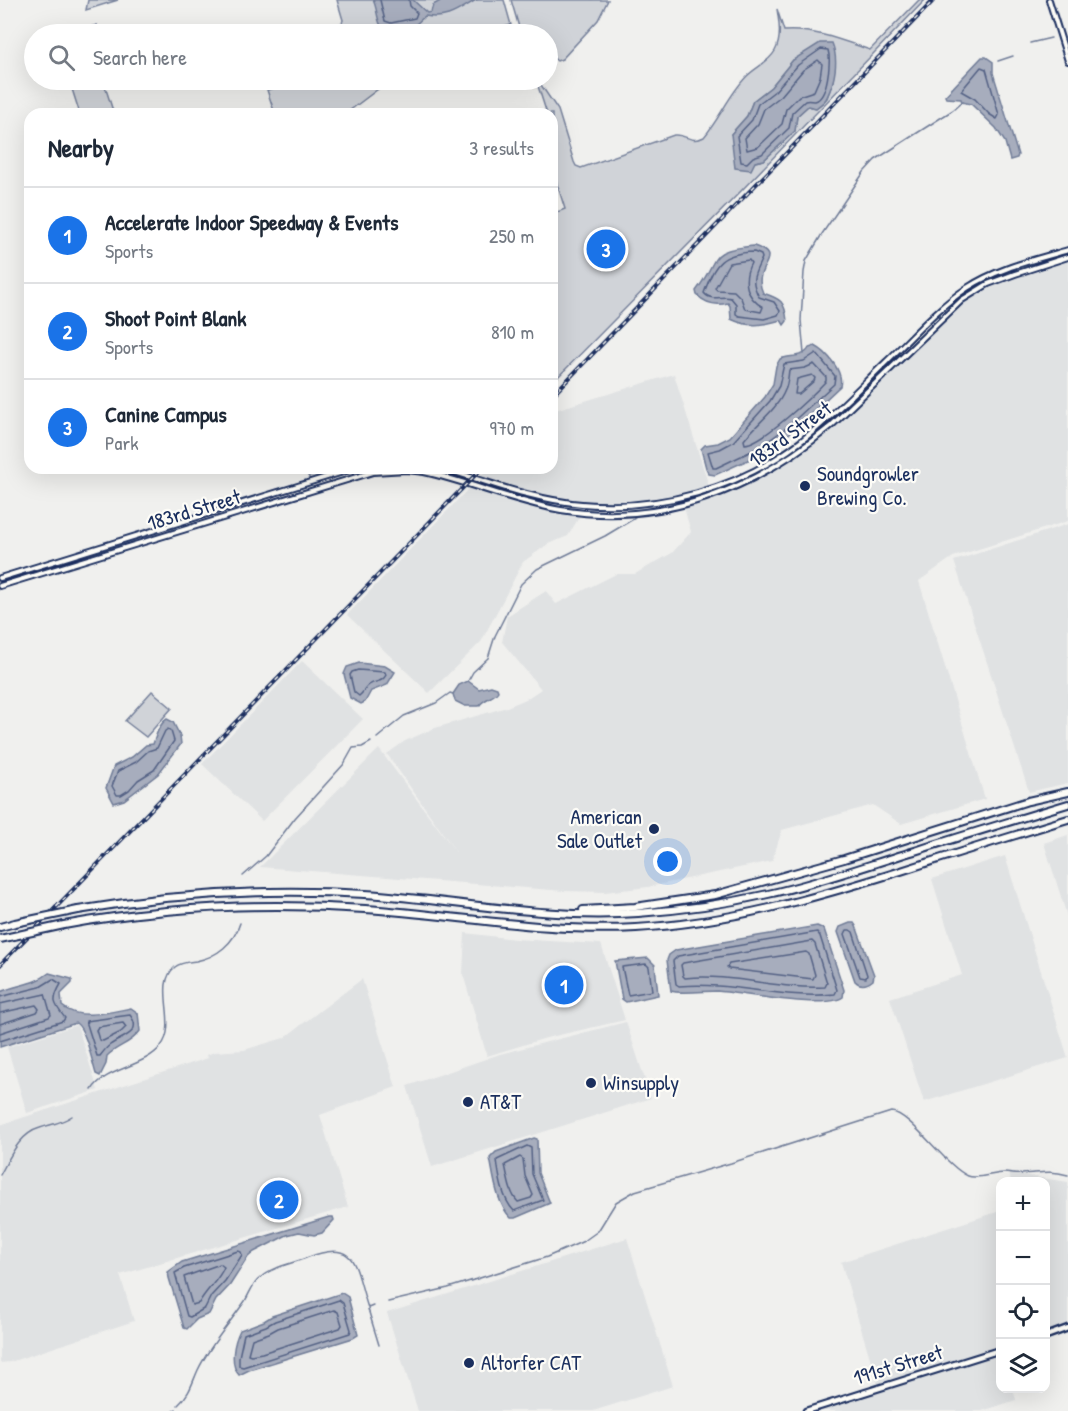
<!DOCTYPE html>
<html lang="en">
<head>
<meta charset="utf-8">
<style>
  :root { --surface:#fff; --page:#f6f6f7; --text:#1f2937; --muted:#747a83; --line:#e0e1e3; --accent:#1a73e8 }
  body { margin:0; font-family:"Patrick Hand",sans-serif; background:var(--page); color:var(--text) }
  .controls { position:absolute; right:18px; bottom:18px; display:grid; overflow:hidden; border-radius:12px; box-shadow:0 6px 24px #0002 }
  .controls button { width:54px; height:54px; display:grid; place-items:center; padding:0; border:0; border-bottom:2px solid var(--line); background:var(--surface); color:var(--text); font:30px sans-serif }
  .you { position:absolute; left:668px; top:862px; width:21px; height:21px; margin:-15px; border:4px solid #fff; border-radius:50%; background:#1a73e8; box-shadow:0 0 0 9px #1a73e833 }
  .badge { display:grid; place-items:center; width:39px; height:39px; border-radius:50%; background:var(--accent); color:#fff; font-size:20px; font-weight:700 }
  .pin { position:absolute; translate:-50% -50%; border:3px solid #fff; box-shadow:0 2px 6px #0006 }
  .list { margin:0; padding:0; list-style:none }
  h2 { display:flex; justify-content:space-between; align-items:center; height:78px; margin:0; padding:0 24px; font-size:26px }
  h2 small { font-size:20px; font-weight:400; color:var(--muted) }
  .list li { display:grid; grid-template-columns:39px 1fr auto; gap:18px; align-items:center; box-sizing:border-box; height:96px; padding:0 24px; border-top:2px solid var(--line) }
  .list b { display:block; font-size:22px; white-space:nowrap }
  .list p { margin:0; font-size:20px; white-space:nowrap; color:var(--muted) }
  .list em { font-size:20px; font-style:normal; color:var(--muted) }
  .icon { flex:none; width:33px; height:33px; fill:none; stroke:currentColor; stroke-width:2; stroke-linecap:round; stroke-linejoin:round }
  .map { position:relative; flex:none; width:1068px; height:1411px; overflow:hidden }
  .search { position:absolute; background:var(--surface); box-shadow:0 6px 24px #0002; left:24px; top:24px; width:534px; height:66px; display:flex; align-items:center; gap:15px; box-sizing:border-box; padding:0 21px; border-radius:33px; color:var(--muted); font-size:22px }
  .panel { position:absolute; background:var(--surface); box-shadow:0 6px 24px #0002; left:24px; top:108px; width:534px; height:366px; border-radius:18px }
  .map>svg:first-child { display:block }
  .built { fill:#e0e2e3 }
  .green { fill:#d0d3d8; stroke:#76819b; stroke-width:1.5; fill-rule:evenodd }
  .water { fill:#a7adbd; stroke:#6f7b97; stroke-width:1.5 }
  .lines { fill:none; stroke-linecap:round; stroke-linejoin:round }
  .shore { stroke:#536184; stroke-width:1.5 }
  .stream { stroke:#6f7b97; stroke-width:1.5 }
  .tertiary-casing { stroke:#1b2f5e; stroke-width:8 }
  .secondary-casing { stroke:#1b2f5e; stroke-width:9 }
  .motorway-casing { stroke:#1b2f5e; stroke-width:10 }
  .tertiary { stroke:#fdfcf7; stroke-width:4 }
  .secondary { stroke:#fdfcf7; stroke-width:4.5 }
  .motorway { stroke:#fdfcf7; stroke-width:6 }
  .rail-casing { stroke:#1b2f5e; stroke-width:4 }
  .rail { stroke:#fdfcf7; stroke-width:1.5; stroke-dasharray:4.5; stroke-linecap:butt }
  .motorway-bridge-casing { stroke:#1b2f5e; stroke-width:10; stroke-linecap:butt }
  .motorway-bridge { stroke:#fdfcf7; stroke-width:6 }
  .poi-dot { fill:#1b2f5e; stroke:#fdfcf7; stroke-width:2 }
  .labels { text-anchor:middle; stroke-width:4.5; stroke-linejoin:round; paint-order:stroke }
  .street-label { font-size:21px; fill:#1b2f5e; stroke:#fdfcf7 }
  .poi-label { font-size:21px; fill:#1b2f5e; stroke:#fdfcf7; text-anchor:start }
</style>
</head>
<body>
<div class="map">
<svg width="1068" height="1411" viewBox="0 0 1068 1411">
  <rect width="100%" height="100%" fill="#f0f0ee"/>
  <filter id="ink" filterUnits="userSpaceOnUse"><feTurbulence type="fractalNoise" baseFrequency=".0167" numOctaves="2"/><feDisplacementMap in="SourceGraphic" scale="12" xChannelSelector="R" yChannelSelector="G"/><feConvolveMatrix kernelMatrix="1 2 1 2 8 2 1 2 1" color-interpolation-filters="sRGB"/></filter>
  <g filter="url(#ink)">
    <path class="built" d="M1068,256v265l-115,36 -34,24 66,218 -84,25 -28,-19 -91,25 -10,31 -124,26 -43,5 -41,-1 -304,-24 119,-118 77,103 -69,-98 18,-13 30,-13 72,-21 19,-8 15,-10 -39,-47 5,-26 39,-25 10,13 60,-30h19l37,-21 19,-21 -8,-28 15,-4 63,-26 64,-45 134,-128 33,-21z
      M674,374l37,119 -15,6 -34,7 -36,3 -36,-2 -53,-6 -61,-20 12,-13h64v-57z
      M474,483l63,20 47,6 -16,27 -20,8 -25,18 -42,80 -52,51 -82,-78z
      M1068,524v259l-39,9 -75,-231z
      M302,661l61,58 -101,102 -60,-57z
      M1068,835v84l-24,-76z
      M1005,856l63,202 -144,44 -34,-104 72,-23 -30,-96z
      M465,933l50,6 86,5 24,76 -79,18 -59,18 -24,-82z
      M362,979l34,108 -76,28 28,92 -228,68 14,46 -124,41 -10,1v-238l208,-67 -1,-3 7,-3 30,-2 40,-12z
      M626,1022l25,76 -219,69 -25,-81 93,-32z
      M77,1025l21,65 -71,23 -20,-66z
      M1009,1173l59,9v147l-22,7v-154l-35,-1z
      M1000,1211v177l13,1 3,11 -34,11h-176l73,-23 -38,-126z
      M627,1238l46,148 -80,25h-175l-31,-98z"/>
    <path class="green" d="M88,0h30l-32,10z
      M337,0h167l7,25 -32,9h-172l35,-11 1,-3z
      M511,0h97l-10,20 -36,39 -5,2 -9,-8v-19h-27z
      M919,0h6l-184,191 -189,192v-169l13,-5 -13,-41v-54h-5l-11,-34h4l1,5 17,25 16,52 2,4 5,2 93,-33c12,-1 17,9 30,2 16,-19 26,-44 43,-61 9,-9 22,-14 28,-25 7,-13 4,-29 2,-42l7,22c31,-2 57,9 86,19zM793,60l40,21 -6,17 -11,10 -8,-2 -11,10 -2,15 -31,29 -9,2 -24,-28 16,-18 6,-15 18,-14z
      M97,25l-2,9h-29z
      M81,80h22l11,34h-34l-8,-25 10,-3z
      M291,80h99l-45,34h-70l-8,-24 19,-5z
      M330,468h17l-37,11 -2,-3z
      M152,691l20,17 -26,29 -21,-16z
      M286,1184l8,24 -23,8 -8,-25z"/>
    <path class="water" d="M373,0h40l14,13 4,-1 2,-7 9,-5h34c-19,11 -28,20 -51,16l-10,9 -23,5 -9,-1c-7,-8 -5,-20 -10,-29z
      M820,43h12c7,17 3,38 -5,54 -1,4 -7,8 -11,11l-8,-2 -11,10 -2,15 -31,29 -9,2 -4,8 -16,-2 -4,-34 16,-18 6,-15 18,-14 22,-27z
      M982,57h4l7,5v11l25,82 -1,3 -7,2 -5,-18 -9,-14 -25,-24 -9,-2 -1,-3 -15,-1 -1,-2z
      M754,246c33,11 -4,20 9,47 18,6 22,8 24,28l-3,4 -3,-5c-18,5 -32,8 -50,-1l-1,-13 -2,-3c-12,3 -22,1 -31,-8l-1,-4c25,-32 9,-41 58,-45z
      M815,346c12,6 29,26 25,40l-50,47 -27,20 -48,22 -6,-1 -3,-6 -5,-19 4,-4 13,-2 12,-6 35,-40 8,-13 3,-18 4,-7c10,-4 24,-1 29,-11z
      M359,663l26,3 10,6 -8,13 -16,6 -6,11 -4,2 -11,-6 -6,-24 3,-7z
      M468,681l11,8 12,-3 6,2 1,3c-4,7 -14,7 -19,15h-14l-10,-5 -2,-7 6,-9z
      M167,719l6,3 7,14 1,8 -23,30 -34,26 -10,3 -8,-15 8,-22 18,-9 14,-12 7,-1c3,-8 6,-20 14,-25z
      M850,923h4l2,3 18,49 -1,5c-6,5 -12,7 -18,1l-17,-49 2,-5z
      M817,926l7,3 20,61 -1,7c-17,13 -101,-4 -126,-6 -11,0 -38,3 -46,0l-4,-31 2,-5 7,-5z
      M648,958l7,7 3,30 -32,7 -4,-3 -7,-38z
      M49,973l23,6v4l-11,11 1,12c17,15 48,6 69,2l7,5 2,18c-9,13 -22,14 -33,25l-1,8 -6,12 -4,-2c-4,-13 -10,-44 -20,-51l-76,24v-55c18,-8 34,-7 49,-19z
      M534,1138l3,1 1,34 12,30 -35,15h-4c-15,-15 -17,-41 -21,-60l6,-6z
      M329,1217h4l1,3 -12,13 -8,2 -15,-3 -12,3 -33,17 -6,5 -18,28 -14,15 -7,14 -12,5 -10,10 -3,-1 -15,-50 -1,-6 14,-10z
      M342,1293l6,4 10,38 -5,3 -104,32 -10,5c-10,-11 -5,-33 1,-45l24,-9 8,-5z"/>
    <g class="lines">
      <path class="shore" d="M380,0l5,21 6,2 24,-5 2,-5 -7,-7 -1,-6
        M821,49l7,1c3,10 0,48 -13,51 -4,0 -7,-1 -10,0l-13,12 -3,15 -27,26 -9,3 -6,6 -6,-1 -4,-26 15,-16 6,-16 17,-13 23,-26z
        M818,60l4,4 -2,13 -6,14 -15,5 -13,13 -4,15 -24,23 -11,3 -2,-12 13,-14 6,-15 17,-13 22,-26z
        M981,67l5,2 13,46 -2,4 -8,-5 -14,-15 -14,-8z
        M754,252l7,3 1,3c-7,16 -13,21 -3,39l15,5 6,9 -2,4 -14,4 -25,-3 -3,-2v-10l-5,-6c-9,-3 -20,4 -27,-5 11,-30 17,-40 50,-41z
        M749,260l2,3c-9,17 -5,35 12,44l-2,5 -16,-3 -4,-11 -7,-7 -17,-1 -2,-2 14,-25z
        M816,353l19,23 -1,8 -48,44 -26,19 -44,21h-3l-5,-16 12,-3 13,-7 37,-41 9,-15 5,-22 20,-3z
        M814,364l12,13v4c-14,15 -63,62 -81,63l-1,-4c13,-17 33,-30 41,-50 3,-6 3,-13 4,-20l16,-2z
        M812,375l3,3 -1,3 -15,13h-4l2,-15z
        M358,670l27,2 1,3c-4,8 -10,5 -17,10 -4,3 -6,8 -10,11l-5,-4 -4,-17 2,-3z
        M168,729l3,2 3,10 -20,29 -16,10 -9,10 -8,5h-4l-5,-9 6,-15 18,-9 12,-11 9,-3 8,-17z
        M847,930h3l3,2 14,43 -1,3 -6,-1 -15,-43z
        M817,932l3,4 17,54 -2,4c-52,6 -103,-13 -156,-8l-3,-2 -3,-23 5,-5z
        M812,941l3,3 12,39 -2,4c-46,3 -93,-14 -140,-9l-2,-2 -2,-11 2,-2z
        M806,952l3,2 6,21 -2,4 -84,-10 -2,-2 2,-3z
        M646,964l3,3 3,24 -24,4 -6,-28z
        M0,997l40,-10 13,-8 8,5c-10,17 -7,20 4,34l-2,3 -63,20
        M0,1004l45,-10 6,21 -2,2 -49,16
        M0,1013l36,-8 3,4 -2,3 -37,12
        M130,1015c14,18 -9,22 -20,30 -4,3 -7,7 -10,11h-3l-11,-35z
        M123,1023l3,4 -5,5 -18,9 -4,-1 -3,-10 2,-3z
        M527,1146l4,2 1,26 11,26 -29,11c-12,-12 -15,-35 -17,-51z
        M520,1157l3,2 2,17 8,19 -2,3 -13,4c-9,-9 -10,-25 -13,-37z
        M238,1251l3,1 1,3 -17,26 -14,15 -6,12 -15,9 -3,-1 -12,-43 9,-5z
        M220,1264l4,3c-5,13 -18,23 -25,36l-7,2 -8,-28z
        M339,1300l4,3 8,27 -1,3 -107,34 -4,-1v-9l5,-23 22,-8 9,-5z
        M334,1310l4,2 4,13 -2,3 -78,25 -11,2 -3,-1 4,-15 17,-6 9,-5z"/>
      <path class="stream" d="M1030,43l21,-5
        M998,61l15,-5
        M804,354l-3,-34 3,-48 2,-11 16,-27 42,-62 11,-12 78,-50 10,-9
        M468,681l5,-9 15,-14 7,-22 26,-52 16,-15 68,-33 30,-18
        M377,738l27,-22 32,-13 14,-10 3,1
        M243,876l23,-20 29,-38 49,-54 9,-16 9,-1 9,-5
        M92,1090c13,-22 53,-23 69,-44 18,-22 -8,-61 14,-79 6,-5 14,-5 21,-6 21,-4 38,-18 44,-38
        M0,1175c10,-18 19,-41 40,-47 12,-4 22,-5 32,-12
        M388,1302l60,-14 99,-31 37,-16 14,-10 18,-29 19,-11 96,-28 160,-51c19,0 55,55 77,64 9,4 25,-3 36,-3 6,0 12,2 18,1 19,-1 27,-4 46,1
        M368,1309l11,36
        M178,1405c12,-11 14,-22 20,-35 12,-25 31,-46 47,-69 5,-8 7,-17 15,-23 12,-11 31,-14 46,-20 53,-21 48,9 62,50l5,-2
        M173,1411l3,-2"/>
      <defs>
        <path id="tertiary" d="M1049,0l19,61
          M442,468c46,14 92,32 140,36 76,7 157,-15 218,-62 31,-24 58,-53 86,-80 26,-25 51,-54 81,-74 30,-20 67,-28 101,-38
          M0,578l356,-110
          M0,586l373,-114 34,-2 17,2c46,10 90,30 137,38 101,17 193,-20 270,-84l131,-126 26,-16 27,-10 53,-17"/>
        <path id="secondary" d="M1046,1336l22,-8
          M806,1411l194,-61"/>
        <path id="motorway" d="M78,910c95,-16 191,-22 287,-16 91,6 182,26 273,19 43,-3 87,-9 130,-19 51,-11 100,-29 150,-44 50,-16 100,-31 150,-46
          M583,910l52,-3 80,-12 129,-36 184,-58 40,-9
          M64,925c99,-18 200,-23 301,-16 91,6 180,24 271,19 92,-5 179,-30 265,-57 56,-18 111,-35 167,-52
          M0,927l15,-4"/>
      </defs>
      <use href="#tertiary" class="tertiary-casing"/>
      <use href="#secondary" class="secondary-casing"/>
      <use href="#motorway" class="motorway-casing"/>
      <use href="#tertiary" class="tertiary"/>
      <use href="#secondary" class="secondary"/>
      <use href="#motorway" class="motorway"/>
      <defs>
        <path id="rail" d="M552,396l382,-396
          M0,965l482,-497"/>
      </defs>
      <use href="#rail" class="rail-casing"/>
      <use href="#rail" class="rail"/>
      <defs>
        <path id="motorway-bridge" d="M15,923l63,-13
          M0,939l64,-14"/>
      </defs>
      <use href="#motorway-bridge" class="motorway-bridge-casing"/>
      <use href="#motorway-bridge" class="motorway-bridge"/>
    </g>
  </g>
  <g class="poi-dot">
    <circle cx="805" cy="486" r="6"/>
    <circle cx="654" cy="829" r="6"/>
    <circle cx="591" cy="1083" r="6"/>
    <circle cx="468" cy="1102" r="6"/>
    <circle cx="469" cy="1363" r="6"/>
  </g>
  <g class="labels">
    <g class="street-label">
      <text transform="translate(790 434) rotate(-36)" y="7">183rd Street</text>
      <text transform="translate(194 510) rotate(-17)" y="7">183rd Street</text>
      <text transform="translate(898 1365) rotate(-17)" y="7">191st Street</text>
    </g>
    <g class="poi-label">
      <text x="817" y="481">Soundgrowler<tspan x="817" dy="24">Brewing Co.</tspan></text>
      <text x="642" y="824" text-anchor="end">American<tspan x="642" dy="24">Sale Outlet</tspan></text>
      <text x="603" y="1090">Winsupply</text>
      <text x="480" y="1109">AT&amp;T</text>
      <text x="481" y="1370">Altorfer CAT</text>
    </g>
  </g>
</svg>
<div class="controls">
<button>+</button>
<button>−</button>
<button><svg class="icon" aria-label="locate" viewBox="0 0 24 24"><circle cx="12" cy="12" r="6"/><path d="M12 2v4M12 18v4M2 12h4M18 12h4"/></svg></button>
<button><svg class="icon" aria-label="layers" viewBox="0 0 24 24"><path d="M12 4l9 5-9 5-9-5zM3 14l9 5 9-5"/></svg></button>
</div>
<div class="you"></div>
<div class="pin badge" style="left:564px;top:985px">1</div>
<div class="pin badge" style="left:279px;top:1200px">2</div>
<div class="pin badge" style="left:606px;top:249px">3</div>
<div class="search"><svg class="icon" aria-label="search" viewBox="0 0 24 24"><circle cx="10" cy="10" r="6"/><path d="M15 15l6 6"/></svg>Search here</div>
<section class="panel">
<h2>Nearby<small>3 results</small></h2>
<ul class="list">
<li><span class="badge">1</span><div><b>Accelerate Indoor Speedway &amp; Events</b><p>Sports</p></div><em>250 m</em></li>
<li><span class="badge">2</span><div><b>Shoot Point Blank</b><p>Sports</p></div><em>810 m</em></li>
<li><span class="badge">3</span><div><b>Canine Campus</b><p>Park</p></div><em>970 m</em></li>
</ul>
</section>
</div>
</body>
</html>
